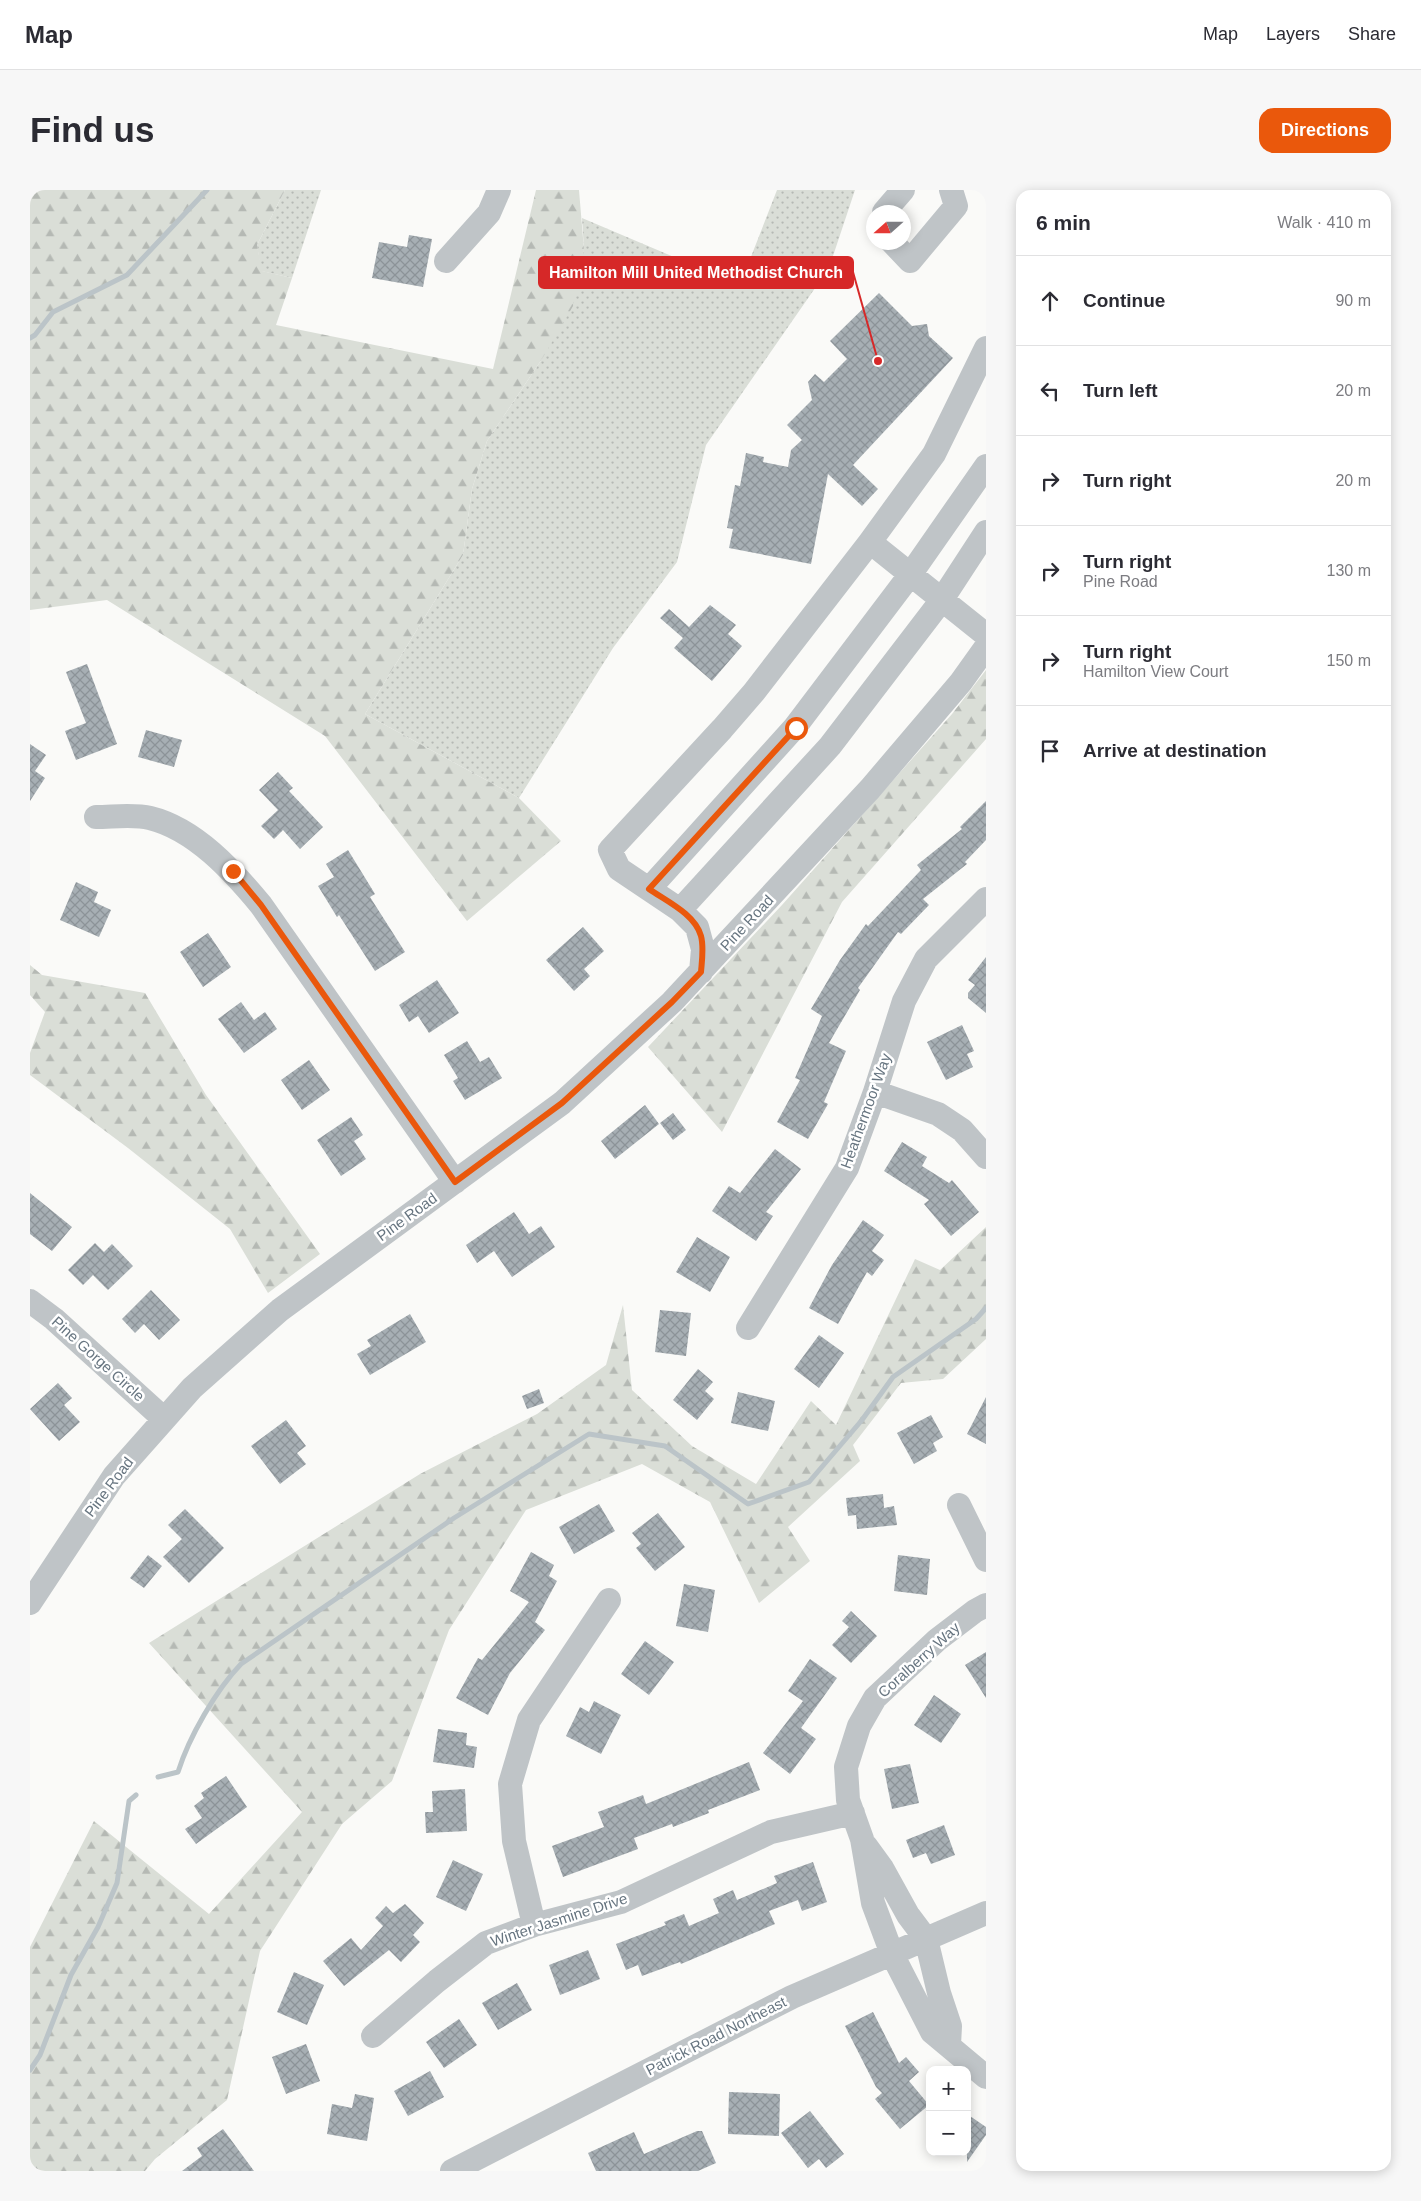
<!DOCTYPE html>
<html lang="en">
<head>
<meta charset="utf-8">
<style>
  :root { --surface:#fff; --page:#f7f7f7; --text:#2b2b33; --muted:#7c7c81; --line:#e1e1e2; --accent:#ea580c }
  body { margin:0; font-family:Helvetica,sans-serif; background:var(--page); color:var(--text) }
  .controls { position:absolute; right:15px; bottom:15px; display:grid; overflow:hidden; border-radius:10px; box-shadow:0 2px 12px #0003 }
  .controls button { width:45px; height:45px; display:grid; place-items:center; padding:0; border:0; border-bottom:1px solid var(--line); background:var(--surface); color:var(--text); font:25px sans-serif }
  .compass { position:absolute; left:836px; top:15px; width:45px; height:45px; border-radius:50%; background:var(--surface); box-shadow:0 2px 12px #0003; rotate:249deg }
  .stop { position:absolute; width:15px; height:15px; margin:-11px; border:4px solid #ea580c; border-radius:50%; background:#fff }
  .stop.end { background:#ea580c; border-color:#fff; box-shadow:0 1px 5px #0008 }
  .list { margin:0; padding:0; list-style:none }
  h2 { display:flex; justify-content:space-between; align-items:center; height:65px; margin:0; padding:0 20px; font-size:21px }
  h2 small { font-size:16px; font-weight:400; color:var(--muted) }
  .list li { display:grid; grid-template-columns:32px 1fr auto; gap:15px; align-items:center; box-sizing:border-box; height:90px; padding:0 20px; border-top:1px solid var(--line) }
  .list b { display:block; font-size:19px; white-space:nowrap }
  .list p { margin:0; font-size:16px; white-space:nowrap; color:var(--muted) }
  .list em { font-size:16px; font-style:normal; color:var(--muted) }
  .icon { flex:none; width:28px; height:28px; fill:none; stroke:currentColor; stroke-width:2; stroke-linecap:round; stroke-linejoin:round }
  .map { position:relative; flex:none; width:956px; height:1981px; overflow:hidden; border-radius:15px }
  header { display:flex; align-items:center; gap:30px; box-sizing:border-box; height:70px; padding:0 25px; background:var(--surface); border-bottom:1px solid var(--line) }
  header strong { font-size:24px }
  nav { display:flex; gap:28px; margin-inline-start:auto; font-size:18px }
  .intro { display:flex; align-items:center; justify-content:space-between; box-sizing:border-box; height:120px; padding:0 30px }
  h1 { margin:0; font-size:35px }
  .button { padding:12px 22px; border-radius:15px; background:var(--accent); color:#fff; font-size:18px; font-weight:700 }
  main { display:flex; gap:30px; padding:0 30px }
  aside { flex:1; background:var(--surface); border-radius:15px; box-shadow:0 2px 12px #0003 }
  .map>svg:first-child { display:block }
  .green { fill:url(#green-dots) }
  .forest { fill:url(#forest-firs) }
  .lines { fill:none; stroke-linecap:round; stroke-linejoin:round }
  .stream { stroke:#bbc4c8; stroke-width:5 }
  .building { fill:url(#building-cross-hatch) }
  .minor { stroke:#bfc4c7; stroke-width:24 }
  .route { stroke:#ea580c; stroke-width:6 }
  .labels { text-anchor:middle; stroke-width:5; stroke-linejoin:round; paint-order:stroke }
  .street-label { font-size:15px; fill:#677580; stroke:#fff }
  .leader { fill:none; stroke:#d62828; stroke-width:2 }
  .callout-dot { fill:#d62828; stroke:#fff; stroke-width:2 }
  .callout { fill:#d62828; stroke:#d62828; stroke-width:2 }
  .callout-label { font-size:16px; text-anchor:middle; font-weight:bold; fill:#fff }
</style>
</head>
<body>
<header>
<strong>Map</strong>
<nav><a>Map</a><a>Layers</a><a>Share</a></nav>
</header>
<div class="intro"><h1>Find us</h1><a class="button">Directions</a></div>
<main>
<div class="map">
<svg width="956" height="1981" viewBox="0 0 956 1981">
  <defs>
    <pattern id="green-dots" width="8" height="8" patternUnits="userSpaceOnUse" patternTransform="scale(1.25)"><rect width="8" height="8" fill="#daded7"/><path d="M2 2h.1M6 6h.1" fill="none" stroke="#b5b9b4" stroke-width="1.8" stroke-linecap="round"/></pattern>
    <pattern id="forest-firs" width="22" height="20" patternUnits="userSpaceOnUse" patternTransform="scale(1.25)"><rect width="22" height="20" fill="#daded7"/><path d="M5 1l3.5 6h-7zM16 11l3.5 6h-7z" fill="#b5b9b4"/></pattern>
    <pattern id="building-cross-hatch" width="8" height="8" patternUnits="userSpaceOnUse" patternTransform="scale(1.25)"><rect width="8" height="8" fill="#a7afb4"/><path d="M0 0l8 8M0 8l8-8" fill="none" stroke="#8c9398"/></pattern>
  </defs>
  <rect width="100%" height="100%" fill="#fafaf8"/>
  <path class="green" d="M255,0h36l-29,88 -31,-7 -4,-26z
    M747,0h78l-26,78 -123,177 -29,117 -64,86 -94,150 -154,-84 98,-159 9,-66 15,-48 55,-82 42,-109 -2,-32 158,67z"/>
  <path class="forest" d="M0,0h255l-28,55 5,26 30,7 -16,47 217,44 43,-179h43l5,60 -11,56 -31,53 -55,82 -15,48 -9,66 -98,159 154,84 42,43 -94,80 -142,-185 -218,-136 -77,10z
    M956,480v69l-144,163 -120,230 -74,-85 134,-142 170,-191z
    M0,775l12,10 103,18 61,102 114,159 -52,39 -38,-64 -102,-81 -98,-73v-22l15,-41 -15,-17z
    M956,1037v112l-43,40 -42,4 -48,62 7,16 -72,66 22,34 -51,42 -49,-101 -68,-38 -116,46 -77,120 -57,151 -50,43 -82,127 -33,149 -72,59 -10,12h-115v-224l64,-126 115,93 93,-102 -153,-169 271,-169 117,-60 69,-49 17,-60 9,85 60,56 64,38 55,-83 25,24 79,-166 25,11z"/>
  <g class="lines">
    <path class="stream" d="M0,148l5,-3 18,-23 74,-37 80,-85
      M128,1587l20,-5c11,-35 38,-82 63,-108l213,-146 135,-84 76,12 83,58 61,-22 53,-62 31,-43 83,-58 10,-11
      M0,1880l10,-15 31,-80 27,-48 19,-44 12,-82 7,-6"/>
  </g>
  <path class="building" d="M379,45l23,4 -9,48 -51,-9 7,-36 28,5z
    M849,103l33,33 15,-2 2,12 24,22 -100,107 25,24 -16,17 -34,-32 -17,90 -82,-16 4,-19 -6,-1 8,-43 5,1 6,-33 18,4 -1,5 25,5 3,-17 11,-10 -15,-15 25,-25 -4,-18 7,-8 9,8 23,-23 -17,-18z
    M680,415l26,20 -8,9 14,12 -30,35 -38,-33 9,-10 -23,-20 9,-9 20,18z
    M57,474l30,80 -41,16 -11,-29 21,-8 -20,-51z
    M116,540l36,10 -8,27 -36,-10z
    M0,554l16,11 -11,16 10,7 -15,23z
    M248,582l15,16 -4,3 34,36 -23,22 -17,-19 -9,9 -13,-13 17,-16 -19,-20z
    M956,611v39l-21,22 2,2 -44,35 6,6 -28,29 -3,-2 -40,56 2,2 -31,53 17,8 -22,51 4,2 -20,35 -31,-17 23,-42 -5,-2 27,-62 -11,-7 29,-49 26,-36 2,2 53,-56 -4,-5 45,-36 -2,-2z
    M318,660l27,44 -5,3 35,55 -30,19 -36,-56 -2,2 -19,-31 16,-9 -8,-13z
    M46,692l22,10 -4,10 17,8 -12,27 -39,-17z
    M553,737l21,24 -20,18 6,7 -16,15 -28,-31z
    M178,743l23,34 -28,20 -23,-35z
    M956,767v56l-18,-15v-5l7,-8 -7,-5z
    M407,790l22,33 -30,20 -11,-17 -9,6 -10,-17z
    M211,812l13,18 11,-8 12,17 -33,24 -26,-34z
    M932,835l12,26 -7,3 6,13 -27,13 -19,-38z
    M437,851l13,21 9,-5 13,21 -37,22 -12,-19 5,-3 -14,-23z
    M279,870l21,30 -28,20 -21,-30z
    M615,915l14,19 -44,35 -14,-18z
    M643,923l13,17 -13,10 -13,-17z
    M321,927l12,18 -9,6 12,18 -25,17 -24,-36z
    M872,952l25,15 -5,9 27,17 3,-3 27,32 -28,24 -27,-32 5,-4 -45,-29z
    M745,959l26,20 -35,43 7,4 -17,25 -44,-30 17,-25 11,7z
    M0,1003l42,34 -20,24 -22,-17z
    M484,1022l15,22 12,-8 14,21 -43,30 -18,-26 -17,12 -11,-18z
    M833,1030l21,15 -12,16 12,9 -12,16 -5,-4 -29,52 -29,-16 23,-43z
    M667,1047l33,20 -20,35 -34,-20z
    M65,1053l9,9 8,-8 21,22 -25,24 -15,-15 -10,10 -15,-15z
    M121,1100l29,30 -21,20 -15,-16 -9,9 -13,-14z
    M630,1120l31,3 -5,43 -31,-4z
    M380,1124l16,28 -56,33 -13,-21 14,-8 -4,-6z
    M789,1145l25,18 -25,35 -25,-19z
    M668,1179l15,13 -8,9 9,8 -17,21 -24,-20z
    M28,1193l14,15 -8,7 16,17 -21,19 -29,-32z
    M509,1199l5,14 -17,6 -5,-13z
    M708,1202l37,9 -7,30 -37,-8z
    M956,1207v47l-19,-10z
    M901,1225l12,22 -10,6 4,8 -23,13 -17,-31z
    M256,1230l20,26 -9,7 9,11 -26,20 -29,-38z
    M853,1304l1,14 10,-2 3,19 -40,4 -1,-14 -8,1 -2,-18z
    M569,1314l16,27 -41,23 -15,-27z
    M155,1319l39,39 -35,35 -26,-26 19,-18 -14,-14z
    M628,1323l27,34 -30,24 -19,-23 5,-4 -9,-11z
    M501,1362l23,13 -5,11 8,5 -22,41 10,8 -35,43 -22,42 -32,-17 22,-40 4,2 47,-58 -19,-11z
    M118,1365l14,11 -18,22 -14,-10z
    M868,1365l32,4 -3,36 -33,-4z
    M654,1394l31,6 -7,42 -32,-6z
    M821,1421l26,25 -26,27 -19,-18 17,-18 -7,-6z
    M615,1451l29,21 -25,33 -28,-21z
    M956,1462v46l-21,-33z
    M780,1469l27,19 -36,50 15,11 -26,35 -27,-21 40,-52 -15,-10z
    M904,1505l27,19 -20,29 -27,-18z
    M564,1511l27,14 -20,39 -35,-18 14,-29 9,5z
    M408,1539l29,4 -1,12 11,2 -3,21 -41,-6z
    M719,1572l11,28 -52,20 1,3 -36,14 -1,-3 -38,14 4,11 -75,28 -11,-31 52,-19 -6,-15 45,-17 3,9z
    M880,1574l9,39 -27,6 -8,-40z
    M196,1586l21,31 -51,37 -11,-15 17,-11 -8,-12 10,-8 -3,-5z
    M435,1599l2,42 -41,2 -1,-21h8l-1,-21z
    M914,1635l11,30 -24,9 -5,-11 -13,5 -7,-18z
    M423,1670l30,14 -17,37 -30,-14z
    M783,1672l14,40 -25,9 -4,-11 -29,11 6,13 -94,40 -1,-2 -38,14 -4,-11 -12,5 -10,-26 50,-19 -2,-3 20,-8 5,12 30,-13 -6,-14 20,-9 4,10 40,-17 -3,-7z
    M375,1714l19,19 -11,12 7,7 -19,20 -12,-12 -45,36 -21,-25 28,-23 10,12 22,-24 -8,-8 11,-12 7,7z
    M558,1760l12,29 -40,16 -11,-30z
    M264,1782l30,13 -17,40 -30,-13z
    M487,1793l15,27 -34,20 -16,-27z
    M843,1822l26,51 7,-6 13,15 -10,9 20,24 -29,24 -25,-30 7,-6 -6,-6 -31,-61z
    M429,1829l18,26 -33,23 -18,-26z
    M276,1854l14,37 -34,13 -14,-37z
    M400,1881l14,26 -36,19 -14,-25z
    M699,1902l51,2 -1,42 -51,-2z
    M325,1904l19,4 -7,43 -40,-7 5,-30 20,4z
    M780,1921l34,43 -18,14 -7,-9 -11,9 -27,-35z
    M937,1924l19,13v8l-19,27z
    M193,1939l31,42h-72l20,-15 -5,-8z
    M667,1941h5l14,32 -18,8h-102l-8,-18 46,-21 10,22z"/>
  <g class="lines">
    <path class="minor" d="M854,22l19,-22
      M862,52l18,19 46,-55 -5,-16
      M416,71l43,-48 10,-23
      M840,352l64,-88 52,-106
      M66,627c17,0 38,-3 54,1 45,11 83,53 111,87l194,277
      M619,699l146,-162 115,-152 76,-109
      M650,720l150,-164 111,-145 45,-69
      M671,782l2,-23 -6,-22 -17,-17 -61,-41 -9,-19 112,-121 32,-37 116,-150 116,93
      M845,902l63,22 24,16 24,27
      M0,1111l24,18 110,100
      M718,1138l99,-160 28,-76 29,-91 22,-42 60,-60
      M929,1315l27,55
      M0,1413l84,-127 78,-88 88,-78 282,-207 110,-101 198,-213 91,-107 25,-35
      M956,1415l-11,6 -38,29 -62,58 -16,28 -13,41 2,33 14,39 11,64 19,51 40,78 54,45
      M836,1656l16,22 26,47 18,24 13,54 11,33 -1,19
      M504,1735l-20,-84 -4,-57 19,-64 80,-120
      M343,1846l64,-55 49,-38 48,-18 87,-23 150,-70 82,-19
      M422,1981l340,-174 194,-84"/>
  </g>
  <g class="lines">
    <path class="route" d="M203,681l28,34 194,277 107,-79 110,-101 29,-30c1,-12 3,-25 0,-36 -6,-22 -35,-35 -52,-47l147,-161"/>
  </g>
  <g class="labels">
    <g class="street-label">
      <text transform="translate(717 733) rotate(-47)" y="5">Pine Road</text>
      <text transform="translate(836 921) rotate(-70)" y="5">Heathermoor Way</text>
      <text transform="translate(377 1027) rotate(-36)" y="5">Pine Road</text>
      <text transform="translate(68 1169) rotate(42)" y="5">Pine Gorge Circle</text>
      <text transform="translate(79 1297) rotate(-53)" y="5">Pine Road</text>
      <text transform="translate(889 1470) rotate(-42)" y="5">Coralberry Way</text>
      <text transform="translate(529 1730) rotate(-18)" y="5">Winter Jasmine Drive</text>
      <text transform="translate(686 1846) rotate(-27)" y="5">Patrick Road Northeast</text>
    </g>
  </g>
  <path class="leader" d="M848 171L823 82"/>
  <circle class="callout-dot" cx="848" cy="171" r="5"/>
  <rect class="callout" x="509" y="67" width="314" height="31" rx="5"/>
  <g class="callout-label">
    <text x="666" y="88">Hamilton Mill United Methodist Church</text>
  </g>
</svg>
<div class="controls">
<button>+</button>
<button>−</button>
</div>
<svg class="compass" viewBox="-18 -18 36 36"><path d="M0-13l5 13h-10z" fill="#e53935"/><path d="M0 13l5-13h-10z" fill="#7c7c81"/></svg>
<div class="stop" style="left:766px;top:538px"></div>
<div class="stop end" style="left:203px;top:681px"></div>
</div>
<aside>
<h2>6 min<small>Walk · 410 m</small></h2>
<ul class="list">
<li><svg class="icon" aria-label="ahead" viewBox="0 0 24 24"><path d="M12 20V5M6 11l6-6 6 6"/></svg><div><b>Continue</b></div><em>90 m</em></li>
<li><svg class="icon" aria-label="left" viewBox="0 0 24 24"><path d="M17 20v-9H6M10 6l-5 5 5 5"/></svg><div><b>Turn left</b></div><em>20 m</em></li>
<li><svg class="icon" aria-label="right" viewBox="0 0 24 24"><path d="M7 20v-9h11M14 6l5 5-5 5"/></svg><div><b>Turn right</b></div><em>20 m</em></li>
<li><svg class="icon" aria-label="right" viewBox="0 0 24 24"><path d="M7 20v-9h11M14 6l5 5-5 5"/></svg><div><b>Turn right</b><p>Pine Road</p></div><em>130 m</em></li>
<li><svg class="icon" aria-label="right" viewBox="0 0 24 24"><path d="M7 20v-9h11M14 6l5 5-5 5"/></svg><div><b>Turn right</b><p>Hamilton View Court</p></div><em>150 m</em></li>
<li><svg class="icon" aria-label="arrive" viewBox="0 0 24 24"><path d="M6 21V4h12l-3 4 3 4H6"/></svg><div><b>Arrive at destination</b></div></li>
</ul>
</aside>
</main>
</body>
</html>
